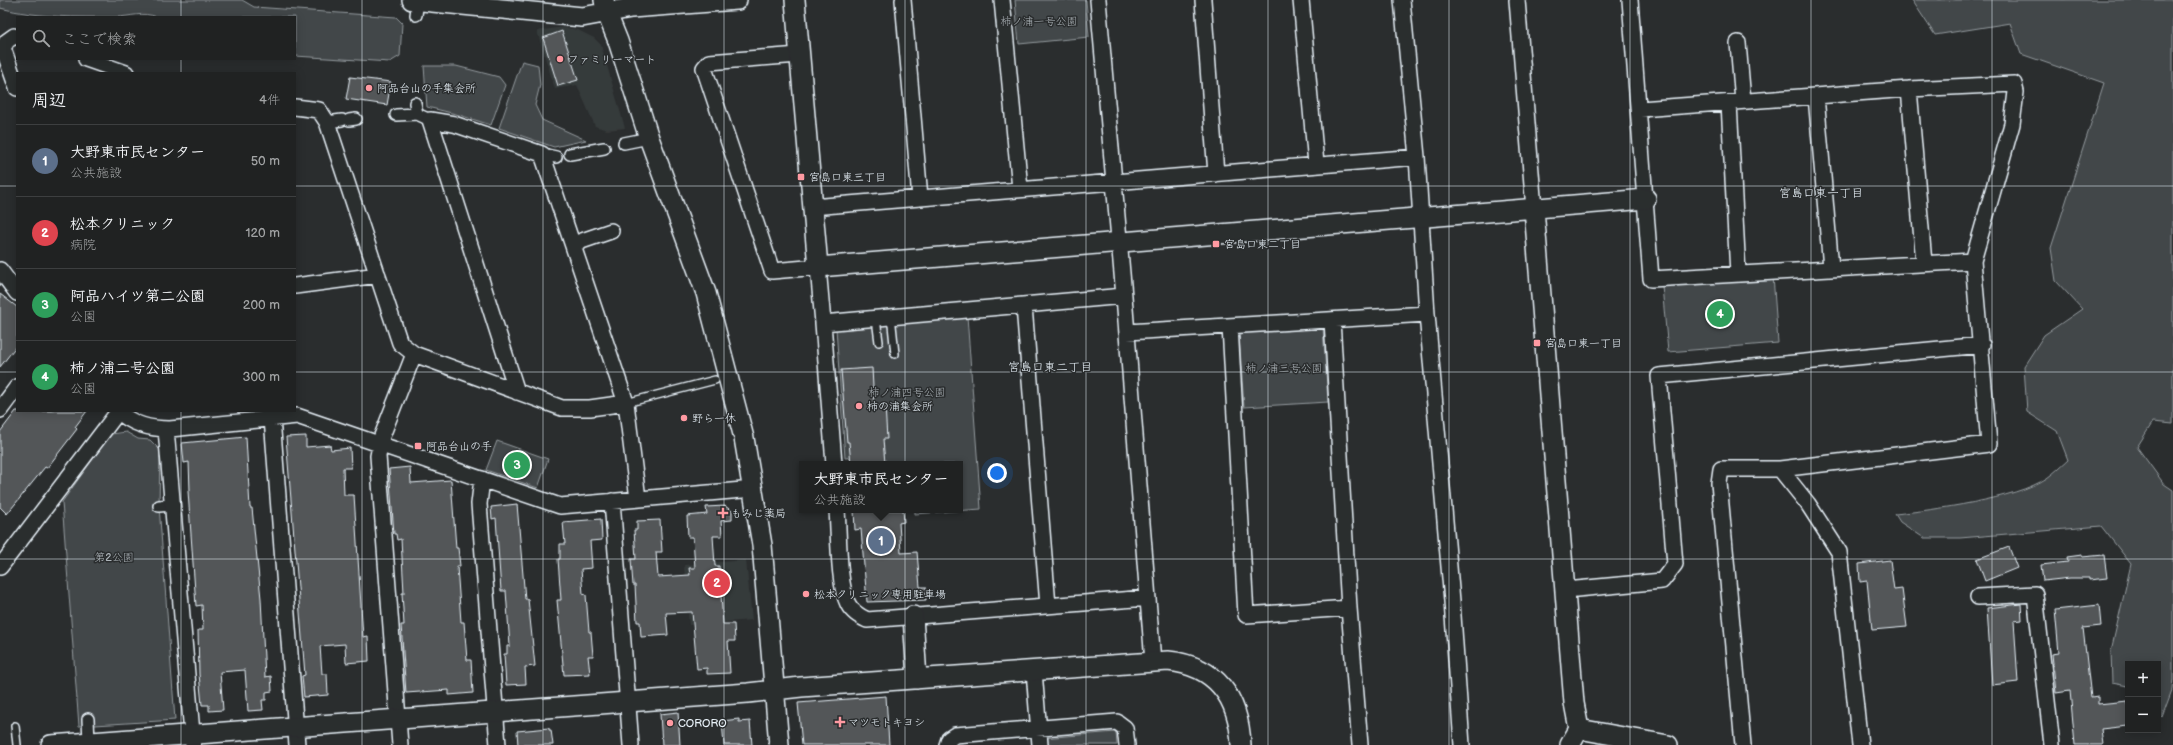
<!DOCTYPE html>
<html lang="ja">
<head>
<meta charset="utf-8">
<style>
  :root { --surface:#202222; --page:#282a2a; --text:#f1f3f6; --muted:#a2a4a5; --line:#3d3f40; --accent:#ff9aa2 }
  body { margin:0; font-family:"Balsamiq Sans","Klee One",sans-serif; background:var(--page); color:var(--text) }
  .controls { position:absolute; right:12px; bottom:12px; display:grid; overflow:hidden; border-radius:0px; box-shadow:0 2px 10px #0003 }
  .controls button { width:36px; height:36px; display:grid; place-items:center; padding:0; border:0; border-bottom:1px solid var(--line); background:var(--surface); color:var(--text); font:20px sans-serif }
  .you { position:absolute; left:997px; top:473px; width:14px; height:14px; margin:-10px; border:3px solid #fff; border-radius:50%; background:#1a73e8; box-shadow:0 0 0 6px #1a73e833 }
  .badge { display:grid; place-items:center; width:26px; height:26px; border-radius:50%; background:var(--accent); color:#fff; font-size:13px; font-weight:700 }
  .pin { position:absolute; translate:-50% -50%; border:2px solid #fff; box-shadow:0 1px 4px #0006 }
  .popup { position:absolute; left:799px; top:461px; width:164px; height:52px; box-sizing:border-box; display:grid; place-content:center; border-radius:0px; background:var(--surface); filter:drop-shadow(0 1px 3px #0005); font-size:13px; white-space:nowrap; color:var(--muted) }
  .popup b { font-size:15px; color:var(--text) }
  .popup::after { content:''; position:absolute; left:50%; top:100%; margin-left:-8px; border:8px solid transparent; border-top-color:var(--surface) }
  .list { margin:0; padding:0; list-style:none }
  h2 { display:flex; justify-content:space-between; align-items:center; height:52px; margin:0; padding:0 16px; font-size:17px }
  h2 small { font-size:13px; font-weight:400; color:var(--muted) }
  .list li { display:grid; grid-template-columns:26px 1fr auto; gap:12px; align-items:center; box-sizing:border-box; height:72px; padding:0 16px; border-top:1px solid var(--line) }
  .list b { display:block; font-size:15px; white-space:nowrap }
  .list p { margin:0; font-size:13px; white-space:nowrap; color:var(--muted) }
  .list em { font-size:13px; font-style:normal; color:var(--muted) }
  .icon { flex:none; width:22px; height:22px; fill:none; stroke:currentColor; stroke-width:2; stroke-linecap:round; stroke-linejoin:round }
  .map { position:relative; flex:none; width:2173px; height:745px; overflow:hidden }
  .search { position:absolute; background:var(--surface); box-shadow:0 2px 10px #0003; left:16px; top:16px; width:280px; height:44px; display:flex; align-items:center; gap:10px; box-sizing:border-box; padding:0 14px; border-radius:0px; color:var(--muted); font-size:15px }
  .panel { position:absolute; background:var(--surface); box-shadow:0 2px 10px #0003; left:16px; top:72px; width:280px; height:340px; border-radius:0px }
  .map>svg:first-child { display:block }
  .built { fill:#363a3b }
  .green { fill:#424648; stroke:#959ca0 }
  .building { fill:#535759; stroke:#e8f1f8 }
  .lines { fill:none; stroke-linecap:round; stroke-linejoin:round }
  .service-casing { stroke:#e8f1f8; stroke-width:10 }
  .pedestrian-casing { stroke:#e8f1f8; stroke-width:14 }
  .minor-casing { stroke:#e8f1f8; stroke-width:18 }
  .tertiary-casing { stroke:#e8f1f8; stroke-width:22 }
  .service { stroke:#2a2d2e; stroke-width:7 }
  .pedestrian { stroke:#2a2d2e; stroke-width:11 }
  .minor { stroke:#2a2d2e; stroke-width:15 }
  .tertiary { stroke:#2a2d2e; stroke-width:19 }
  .grid { fill:none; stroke:#e8f1f8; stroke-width:1; stroke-opacity:0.55 }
  .poi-dot { fill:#ff9aa2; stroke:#2a2d2e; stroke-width:1.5 }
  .labels { text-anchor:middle; stroke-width:3; stroke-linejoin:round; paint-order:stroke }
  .park-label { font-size:11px; fill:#aeb5ba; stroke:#2a2d2e }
  .poi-label { font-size:11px; fill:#e8f1f8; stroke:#2a2d2e; text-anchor:start }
  .neighbourhood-label { font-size:12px; fill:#e8f1f8; stroke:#2a2d2e }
</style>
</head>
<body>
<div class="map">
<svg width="2173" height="745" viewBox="0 0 2173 745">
  <rect width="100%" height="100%" fill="#2a2d2e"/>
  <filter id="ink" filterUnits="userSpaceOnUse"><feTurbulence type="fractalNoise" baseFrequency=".025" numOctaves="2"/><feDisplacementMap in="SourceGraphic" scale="8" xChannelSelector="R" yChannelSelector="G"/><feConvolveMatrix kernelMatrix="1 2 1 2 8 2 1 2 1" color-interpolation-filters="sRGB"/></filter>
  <g filter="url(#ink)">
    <path class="built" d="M563,27l15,3 16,8 7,7 24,83 -18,2 -12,-4 -18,-41 -22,4 -18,-58z
      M746,560l6,60 -63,5 -5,-60z"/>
    <path class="green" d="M0,0h242l12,7 142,10 6,6 -2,33 -10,6 -95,-6v-39h-138c-14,-6 -27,0 -42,0 -39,0 -77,1 -115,-9z
      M1015,0h71l3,37 -70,7z
      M1912,0h261v424l-20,-2 -16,25 27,37 9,6v190l-1,10 -10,27 -4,-4v-49h-30v22l-16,-3 -1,-32 20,-87 -30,-38 -141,12h-36l-24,-16 -5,-8c38,-4 121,-15 152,-36 7,-5 14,-12 21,-18l-11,-29 -30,-19 -3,-46 20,-31 38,-26 -26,-28 -5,-33 53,-165 -83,-29 -11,-31 -75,12z
      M522,61l16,4 2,20 -5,20 7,15 44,20 -32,7 -55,-19z
      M424,66h32l43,11 6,8 -14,40 -35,-11 -29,-7z
      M1773,276l5,67 -110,9 -6,-66z
      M967,316l14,193 -66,5v-4h45v-46h-75l-1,-9 -39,3 -9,-130z
      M1323,328l5,74 -84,5 -5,-74z
      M126,432l12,7 12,1 10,10 -1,56 16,214 -96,6 -17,-224 49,-68z
      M497,441l51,18 -10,29 -52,-18z
      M1116,732l1,13h-73l-1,-7z"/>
    <path class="building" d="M562,31l16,49 -20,6 -15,-48z
      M350,77l41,5 -4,23 -41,-6z
      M0,294l17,13v38l-17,22z
      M872,368l2,38 11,-1 2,34h-4l2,25h-34l-2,-22h-2l-6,-72z
      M16,411h71l-12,16 2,2 -30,39 -2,-1 -38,47 -7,-7v-75z
      M306,436v11l24,-2 1,5 19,-2 1,20h-8l1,27h10l9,142 5,-1 1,25 -23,2 -1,-19 -25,2 2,28h5l1,21 -24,2 -2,-21 3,-1 -19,-238z
      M246,437l4,71h2l9,91 4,78 6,-1 1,15 -6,1v8h-4l1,10 -15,1 -3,-41 -25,2 3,38 -14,1v-6h-7l-3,-31 -1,-44h5l-1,-25 -6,1 -8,-115h2l-1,-29 -5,1 -2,-20z
      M410,467l1,16 40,-3 5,68h2l2,18h-3l4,56h3l3,38h4l2,33 -24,2v-5l-43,3 -5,-68h3l-2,-32h2l-3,-54 -4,1 -1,-6h-2l-5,-65z
      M517,504l8,95h3l7,67 -10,1 1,17 -20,1 -2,-31h3v-8h3l-4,-55h-5l-5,-73 -4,1 -1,-12z
      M725,506l7,5v9l-11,1 1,15h-9l2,30h4l4,58h11l1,17h-7l2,32 -23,1v-6l-10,1 -5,-57 -26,1 2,22 -27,2 -1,-15h-3l-2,-37h-2l-2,-26h5l-2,-29h3v-9l23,-1 2,32h-6l2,25 32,-2 -1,-7h6l-2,-31h-5l-1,-21 20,-2 -1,-7z
      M854,510h49l1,12 -5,1 2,30 16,-1 3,35h6v13l-59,2 -6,-73 -6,1z
      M601,519l1,21 -12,1 2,27 -11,1 2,25 3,1 3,37h2l2,24h-5l2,18 -26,1 -7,-75h4l-3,-41h2v-15h5l-2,-22z
      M2009,547l8,21 -32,13 -8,-22z
      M2082,555v2l22,-2 3,23 -18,2v-2h-19l-27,3 -2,-16 27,-3 -1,-5z
      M1890,560l4,30 8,-1 5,38 -35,3 -5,-49 -7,1 -1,-18z
      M2021,604l1,16 -8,1 4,61 -26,3 -5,-77z
      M2099,605l2,21 -18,2 8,70 7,-1v7l30,-3v25l-27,3 2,16h-28l-5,-54 -14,2 -4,-39 7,-1 -4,-43z
      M886,696l3,49h-87l-4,-42z
      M678,712l2,33h-18l-2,-31z
      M739,719v3l11,-1 2,24h-28l-2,-24z
      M549,728v2h2l2,15h-35l-1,-14z"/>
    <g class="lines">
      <defs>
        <path id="service" d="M889,318l3,7 3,29
          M876,319l3,23
          M626,403l89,-23
          M15,726l2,19"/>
        <path id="pedestrian" d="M416,15l2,-14
          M415,103l2,11
          M396,115l21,-1 13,6
          M349,120l7,-1
          M327,122l15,-2
          M624,143l25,-5
          M542,154l14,3
          M570,154l34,-6
          M159,506l13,-1
          M88,719l1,23"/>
        <path id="minor" d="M903,0l17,198
          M1002,0l18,189
          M1203,0l13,174
          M1301,0l15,164
          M1402,0l15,157 10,157 25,287 10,144
          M1517,0l17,209
          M1630,0l21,279 322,-18
          M17,37l-3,-1 -7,5 -4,7 14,40
          M1738,43l5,58
          M799,55l-90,7 -5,6 68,203 46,-4 5,56 301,-27 -26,-296
          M86,59l40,14
          M1909,89l15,174
          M1816,96l15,172
          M1729,103l9,171
          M295,107l24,3 8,12 73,221 14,11 148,54h28l36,-5
          M1640,109l269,-20 105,-5 2,8 -4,32 -39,137 16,183 -209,25h-59l-2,14 24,262
          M812,207l605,-50
          M573,244l38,-13
          M0,270l17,23
          M295,286l83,-11
          M1124,296l29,366
          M1024,306l24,300
          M1332,320l17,288 11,137
          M823,323l11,141
          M1230,326l16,289 103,-7
          M1127,332l300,-18
          M517,392l-87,-272 24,4 88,30 84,249 12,96
          M0,410l17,-23
          M118,411c15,14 32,18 52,18l127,-13 263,90 194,-17
          M272,418l25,327
          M166,429l27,316
          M1780,469l28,35 31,48 21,193
          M482,479l-3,25 19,241
          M612,501l19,244
          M837,510c2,25 1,74 11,94 4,8 11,12 19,16l280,-22
          M0,567l118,-155
          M1566,590l96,-9 13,-17 -16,-188 323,-31
          M1978,597l57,-3 17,151
          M1034,671l6,74
          M400,745l-22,-289 4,-20 32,-82
          M947,745l2,-6 6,-4 162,-13 8,6 2,17"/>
        <path id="tertiary" d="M412,0l170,17 49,-9 106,-8
          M604,0l2,11 12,30 31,97 57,155 38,145 18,107 17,200
          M795,0l23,267 828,-68
          M1534,209l40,494 5,26 -9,16
          M913,616l4,63
          M1579,729l89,16
          M51,745l697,-52 53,-6 367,-26c49,5 71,37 73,84"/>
      </defs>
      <use href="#service" class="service-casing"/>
      <use href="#pedestrian" class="pedestrian-casing"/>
      <use href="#minor" class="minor-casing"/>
      <use href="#tertiary" class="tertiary-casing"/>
      <use href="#service" class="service"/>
      <use href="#pedestrian" class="pedestrian"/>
      <use href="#minor" class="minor"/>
      <use href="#tertiary" class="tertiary"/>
    </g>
  </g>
  <path class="grid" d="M181,0v17M362,0v745M543,0v745M724,0v745M905,0v745M1086,0v745M1268,0v745M1449,0v745M1630,0v745M1811,0v745M1992,0v745M181,59v14M0,186h17M295,186h1878M0,372h17M295,372h1878M181,411v334M0,559h2173"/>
  <g class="poi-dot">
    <circle cx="560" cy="59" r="4"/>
    <circle cx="369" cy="88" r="4"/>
    <rect x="797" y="173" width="8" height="8" rx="2"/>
    <rect x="1212" y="240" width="8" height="8" rx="2"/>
    <rect x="1533" y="339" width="8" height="8" rx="2"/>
    <circle cx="859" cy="406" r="4"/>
    <circle cx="684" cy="418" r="4"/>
    <rect x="414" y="442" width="8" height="8" rx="2"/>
    <path d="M721 507h4v4h4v4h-4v4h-4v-4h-4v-4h4z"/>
    <circle cx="806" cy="594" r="4"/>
    <path d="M838 716h4v4h4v4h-4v4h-4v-4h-4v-4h4z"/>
    <circle cx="670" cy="723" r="4"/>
  </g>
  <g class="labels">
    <g class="park-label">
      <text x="1039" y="25">柿ノ浦一号公園</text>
      <text x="1284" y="372">柿ノ浦三号公園</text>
      <text x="907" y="396">柿ノ浦四号公園</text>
      <text x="114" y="561">第2公園</text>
    </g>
    <g class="poi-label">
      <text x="568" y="63">ファミリーマート</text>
      <text x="377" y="92">阿品台山の手集会所</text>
      <text x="809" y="181">宮島口東三丁目</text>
      <text x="1224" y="248">宮島口東二丁目</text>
      <text x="1545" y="347">宮島口東一丁目</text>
      <text x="867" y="410">柿の浦集会所</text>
      <text x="692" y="422">野ら一休</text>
      <text x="426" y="450">阿品台山の手</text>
      <text x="731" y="517">もみじ薬局</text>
      <text x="814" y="598">松本クリニック専用駐車場</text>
      <text x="848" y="726">マツモトキヨシ</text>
      <text x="678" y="727">CORORO</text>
    </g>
    <g class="neighbourhood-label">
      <text x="1821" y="197">宮島口東一丁目</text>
      <text x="1050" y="371">宮島口東二丁目</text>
    </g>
  </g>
</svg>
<div class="controls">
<button>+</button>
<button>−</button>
</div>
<div class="you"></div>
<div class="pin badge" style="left:881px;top:541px;background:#5c6f8a">1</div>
<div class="popup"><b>大野東市民センター</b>公共施設</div>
<div class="pin badge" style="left:717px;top:583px;background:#e0444e">2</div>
<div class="pin badge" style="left:517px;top:465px;background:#2e9e5b">3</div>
<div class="pin badge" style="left:1720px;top:314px;background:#2e9e5b">4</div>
<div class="search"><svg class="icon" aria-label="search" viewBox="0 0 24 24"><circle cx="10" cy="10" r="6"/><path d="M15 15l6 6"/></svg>ここで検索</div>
<section class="panel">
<h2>周辺<small>4件</small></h2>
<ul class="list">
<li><span class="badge" style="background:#5c6f8a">1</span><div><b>大野東市民センター</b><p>公共施設</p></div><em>50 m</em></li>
<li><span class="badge" style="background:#e0444e">2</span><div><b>松本クリニック</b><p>病院</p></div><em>120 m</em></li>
<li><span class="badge" style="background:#2e9e5b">3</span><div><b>阿品ハイツ第二公園</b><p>公園</p></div><em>200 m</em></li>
<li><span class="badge" style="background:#2e9e5b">4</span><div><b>柿ノ浦二号公園</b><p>公園</p></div><em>300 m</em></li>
</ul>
</section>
</div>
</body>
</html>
